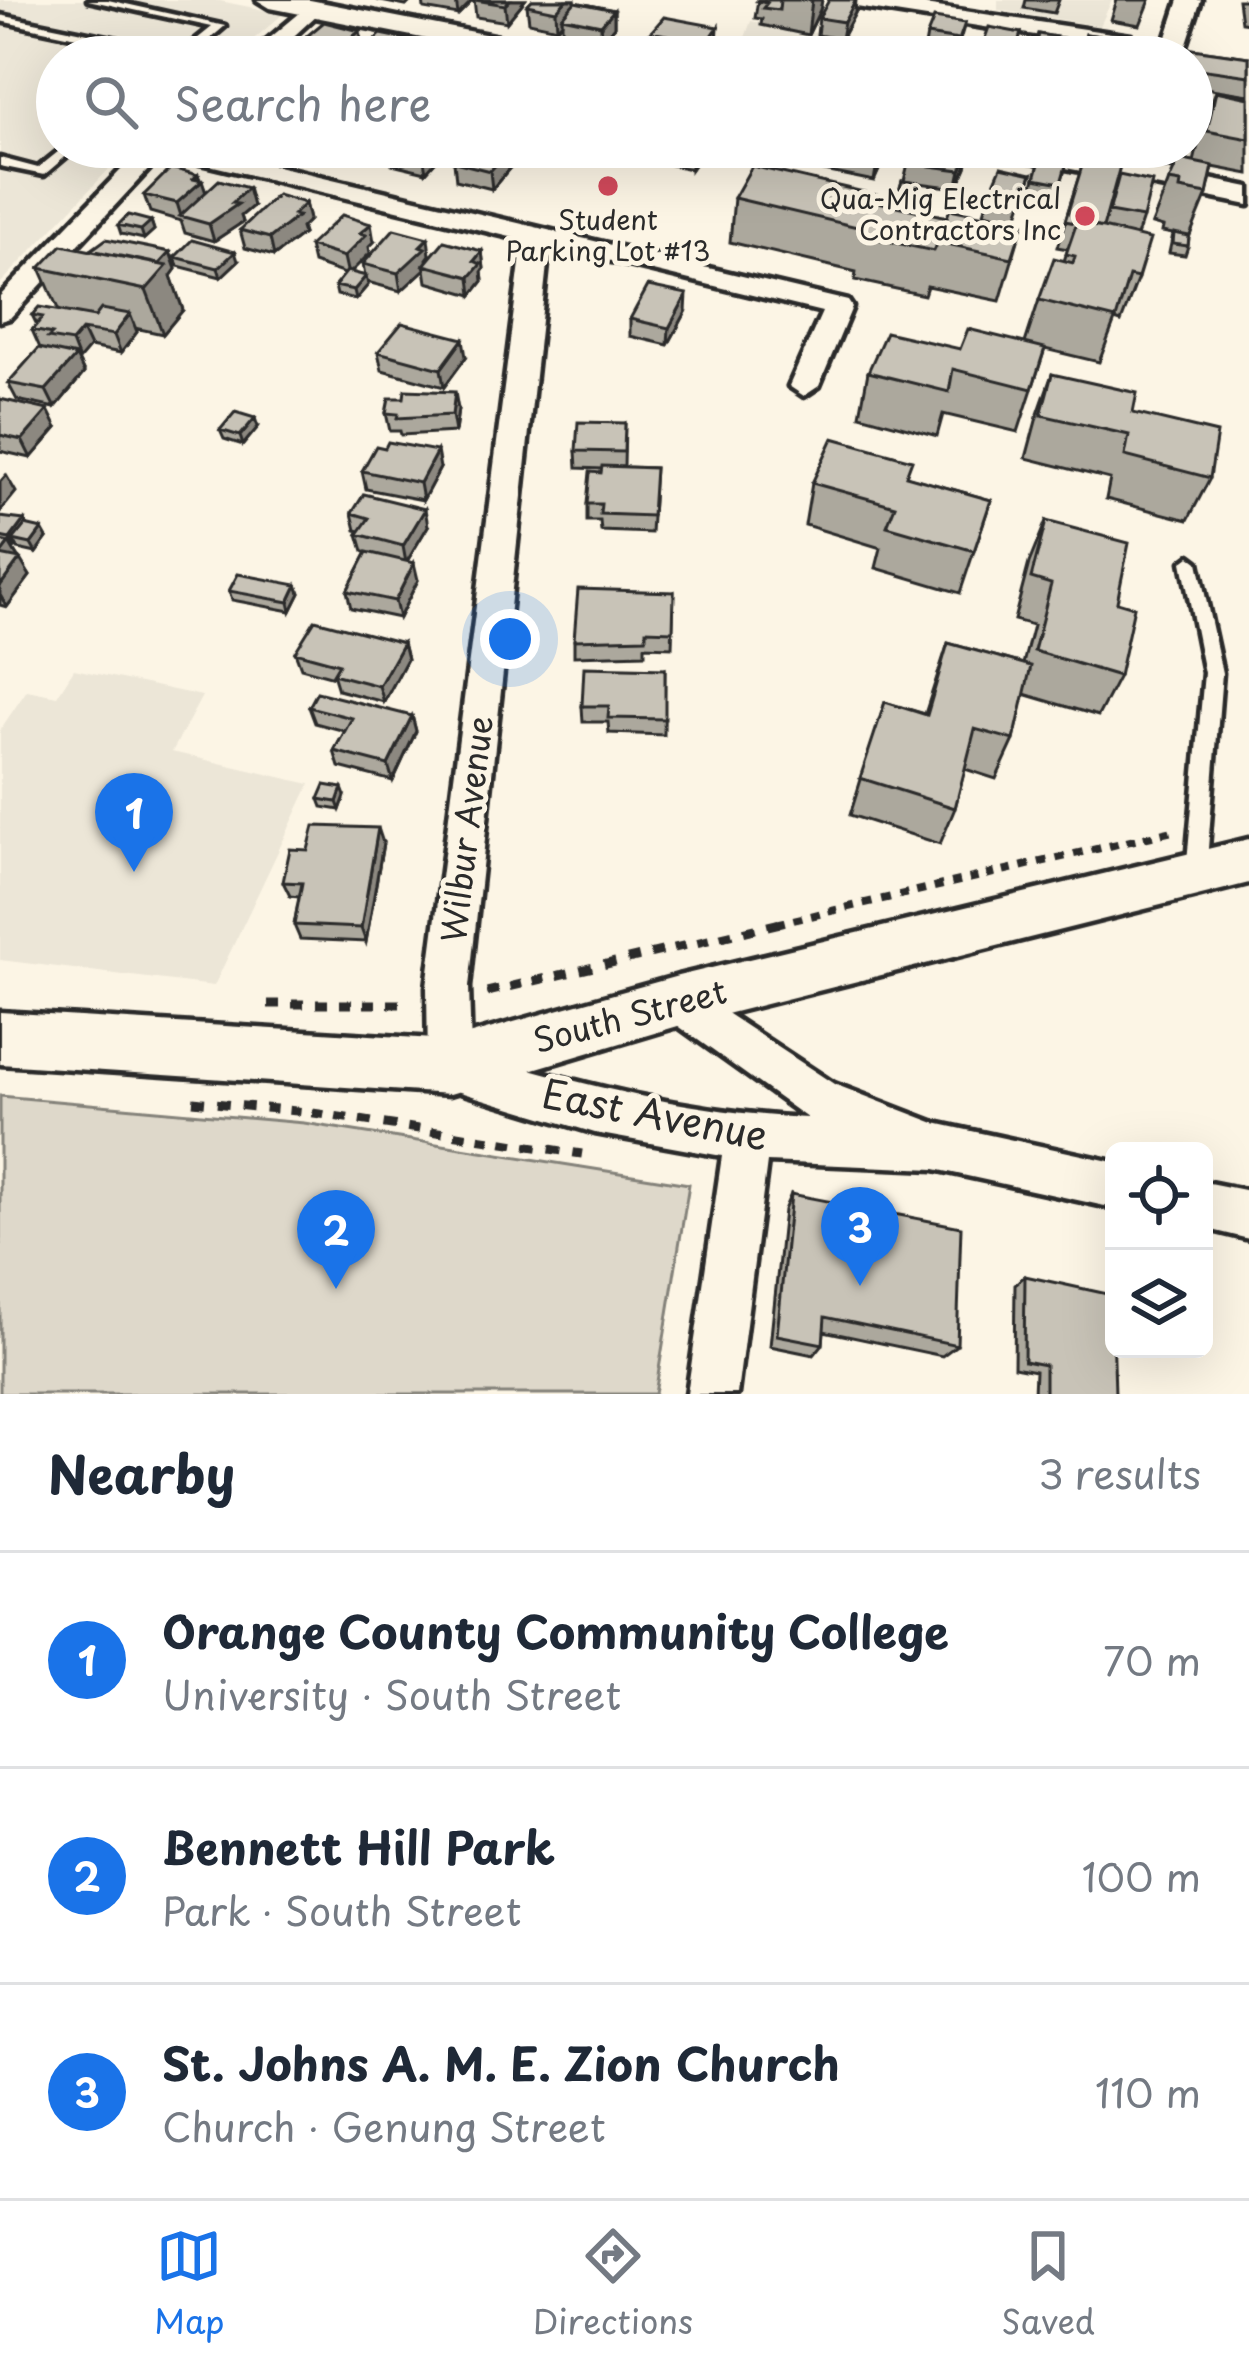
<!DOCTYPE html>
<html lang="en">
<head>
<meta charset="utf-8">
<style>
  :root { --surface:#fff; --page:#f2f2f3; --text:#1f2937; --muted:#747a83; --line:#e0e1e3; --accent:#1a73e8 }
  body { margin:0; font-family:"Playpen Sans",sans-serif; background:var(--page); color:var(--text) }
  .controls { position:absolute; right:36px; bottom:36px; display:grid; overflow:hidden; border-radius:18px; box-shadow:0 12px 48px #0002 }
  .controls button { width:108px; height:108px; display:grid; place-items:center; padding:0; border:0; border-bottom:3px solid var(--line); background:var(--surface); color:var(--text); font:60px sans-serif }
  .you { position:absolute; left:510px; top:639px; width:42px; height:42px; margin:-30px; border:9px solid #fff; border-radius:50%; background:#1a73e8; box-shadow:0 0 0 18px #1a73e833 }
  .badge { display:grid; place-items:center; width:78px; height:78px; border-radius:50%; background:var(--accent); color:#fff; font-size:39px; font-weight:700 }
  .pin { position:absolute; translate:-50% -99px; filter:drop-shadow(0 3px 6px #0008) }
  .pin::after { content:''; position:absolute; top:63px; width:42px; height:36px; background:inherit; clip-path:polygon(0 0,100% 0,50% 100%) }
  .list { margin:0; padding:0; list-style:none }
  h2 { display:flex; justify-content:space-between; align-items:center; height:156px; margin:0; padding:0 48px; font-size:51px }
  h2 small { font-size:39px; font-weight:400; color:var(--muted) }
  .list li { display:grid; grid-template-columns:78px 1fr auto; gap:36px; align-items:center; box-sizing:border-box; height:216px; padding:0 48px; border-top:3px solid var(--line) }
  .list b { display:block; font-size:45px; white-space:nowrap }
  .list p { margin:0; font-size:39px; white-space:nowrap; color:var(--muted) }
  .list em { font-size:39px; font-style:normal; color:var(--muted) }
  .icon { flex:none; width:66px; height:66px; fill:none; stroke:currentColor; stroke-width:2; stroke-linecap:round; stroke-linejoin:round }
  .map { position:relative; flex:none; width:1249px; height:1394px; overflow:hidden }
  .search { position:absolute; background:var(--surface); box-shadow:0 12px 48px #0002; left:36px; right:36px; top:36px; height:132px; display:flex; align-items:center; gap:30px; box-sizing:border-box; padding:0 42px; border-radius:66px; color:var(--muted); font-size:45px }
  .sheet { height:804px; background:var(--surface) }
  nav { display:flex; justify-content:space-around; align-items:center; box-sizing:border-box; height:168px; border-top:3px solid var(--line); background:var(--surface); font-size:33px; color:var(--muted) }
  nav a { display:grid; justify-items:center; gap:6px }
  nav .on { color:var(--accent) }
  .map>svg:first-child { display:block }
  .built { fill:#ece6d7 }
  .green { fill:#ded8ca; stroke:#84827a; stroke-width:3 }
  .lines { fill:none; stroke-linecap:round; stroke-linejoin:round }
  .service-casing { stroke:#2b2b2b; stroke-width:9 }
  .minor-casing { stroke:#2b2b2b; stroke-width:9 }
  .tertiary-casing { stroke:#2b2b2b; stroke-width:9 }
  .path-far2 { stroke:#2b2b2b; stroke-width:4.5; stroke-dasharray:6 6; stroke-linecap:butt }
  .path-far1 { stroke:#2b2b2b; stroke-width:8; stroke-dasharray:9 9; stroke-linecap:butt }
  .path { stroke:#2b2b2b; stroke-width:9; stroke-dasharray:12 12; stroke-linecap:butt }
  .service { fill:#fcf5e5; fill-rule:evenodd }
  .minor { fill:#fcf5e5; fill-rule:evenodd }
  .tertiary { fill:#fcf5e5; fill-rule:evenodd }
  .wall { fill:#aca89d; stroke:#2b2b2b; stroke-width:3 }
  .shaded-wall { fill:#8c8880; stroke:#2b2b2b; stroke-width:3 }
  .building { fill:#c8c3b7; stroke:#2b2b2b; stroke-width:3 }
  .poi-dot { fill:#d1495b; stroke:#fcf5e5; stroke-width:4.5 }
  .labels { text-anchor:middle; stroke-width:10; stroke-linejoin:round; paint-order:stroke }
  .far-poi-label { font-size:27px; fill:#2b2b2b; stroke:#fcf5e5; text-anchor:end }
  .street-label { font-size:33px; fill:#2b2b2b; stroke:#fcf5e5 }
  .near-street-label { font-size:39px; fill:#2b2b2b; stroke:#fcf5e5 }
</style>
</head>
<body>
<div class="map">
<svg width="1249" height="1394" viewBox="0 0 1249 1394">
  <rect width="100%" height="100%" fill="#fcf5e5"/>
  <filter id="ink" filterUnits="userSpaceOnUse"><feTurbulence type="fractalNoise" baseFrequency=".00833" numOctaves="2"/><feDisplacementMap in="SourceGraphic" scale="24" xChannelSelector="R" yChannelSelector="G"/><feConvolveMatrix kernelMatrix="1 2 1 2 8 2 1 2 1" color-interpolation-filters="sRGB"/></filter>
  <g filter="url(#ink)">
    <path class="built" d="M0,0h215l68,14 -50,43h-176v90h73l-130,137z
      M998,0h114l-12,26 -102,-16z
      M751,21l194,36h-207z
      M1192,61l57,8v108l-153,-30h96z
      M74,669l128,27 -30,56 138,32 -96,202 -214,-26v-230l27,-40 30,6z"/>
    <path class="green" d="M0,1096l304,27 385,61 -34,210h-655z"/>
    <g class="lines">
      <defs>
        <path id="service" d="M88,0h20l117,26 -36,31h-17l-172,-36v-6l181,37 31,-25z
          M64,147h13l-33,28 -44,-9v-8l38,10z
          M1190,556l8,6 24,111 -16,200 -3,6 -7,3 -7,-3 -3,-6 18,-200 -22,-111z"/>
        <path id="minor" d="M839,0h52l240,36 11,7 -11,7 -281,-44z
          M1179,0h22l-16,49 -11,7 -11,-7z
          M313,2l7,2v8l-49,45h-24z
          M143,147h54l651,154 4,6 -33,79 -15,10 -15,-10 33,-74 -273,-66 -80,741 2,65c111,33 220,61 336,66l-144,-103 -6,-14 6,-14 15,-6 156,103 101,39 179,39v46l-179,-39 -168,-7 -30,232h-50l35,-238 -127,-23 -145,-44 -16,-7 -6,-15 -1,-80 96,-747 -360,-86 -153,164 -10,3v-25z
          M1204,1182l45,9v48l-45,-11z"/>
        <path id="tertiary" d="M257,0h53l250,49 14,8h-56l-248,-49z
          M992,147h60l197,40v18l-242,-49z
          M1249,839v44l-571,143 -228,68 -450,-30v-52l450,28 228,-64z"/>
      </defs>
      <use href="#service" class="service-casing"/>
      <use href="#minor" class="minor-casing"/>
      <use href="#tertiary" class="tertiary-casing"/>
      <path class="path-far2" d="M587,48l48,9"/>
      <path class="path-far1" d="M776,924l397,-93"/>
      <path class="path" d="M487,992l302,-71
        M268,1004h141
        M193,1101l114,11 275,42"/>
      <use href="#service" class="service"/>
      <use href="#minor" class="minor"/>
      <use href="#tertiary" class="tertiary"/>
    </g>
    <path class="wall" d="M376,0h36l-6,6z
      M423,0h50l-15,15 -34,-6z
      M474,0h51l-18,22 -31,-5z
      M532,0h43v2l39,8v17l-13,15 -39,-8v-12l-5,6 -28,-6 -2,-17z
      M758,0h64l-2,10 -12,25 -47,-10 1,-6 -7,-1z
      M1026,0h33l-5,13 -30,-5z
      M1117,0h33l-10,25 -29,-5z
      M1238,0h11v23l-8,-1z
      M855,13l-14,26 -24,-4 2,-17z
      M965,23l-10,34 -31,-5 3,-17z
      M651,32l66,12 -9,13h-18l-39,-8z
      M1021,33l-6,24h-35l3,-13z
      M1038,34l30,5 -4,18h-32z
      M1086,34l163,23v38l-57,-9v-29h-112z
      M307,36l56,12 -11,9h-24l-18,-4z
      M1216,91l33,7v76l-36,-7 -6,27 -18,44 -1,8 -3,9 -16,-2 4,-19 -11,-2 1,-5 -11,-3 17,-43 25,-19 9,-38z
      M336,147h45l-12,12 -32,-8z
      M389,147h52l1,7 -16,18 -34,-8z
      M512,147l2,16 -22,26 -36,-9 -2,-18z
      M709,147h35l-5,9 -30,-3z
      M970,149l-4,18 -9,21 -53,-7 4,-18z
      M813,150l70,11 -9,20 -64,-13z
      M703,151l-12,18 -29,-6v-9z
      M1086,153l27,40 6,-18 24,43 -6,18 1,42 -17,44 -6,-2 -16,42 -54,-13 -27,83 -75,-18 -6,22 -77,-21 8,-43 92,-23 65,-6 14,-43 25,-39 4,-12 -11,-2z
      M1041,157l26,5 -11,38 -26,-5z
      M1032,174l-16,46 -32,-7 5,-18z
      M198,175l8,17 47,14 -12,10 2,6 -29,19 -29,-8 -4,-12 -31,-9 -6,-17z
      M902,181l18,3 -5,22 -19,-3z
      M881,196l-1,6 67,15 47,1 29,6 -23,77 -73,-15 -3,9 -69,-15 1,-8 -126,-30 4,-44z
      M305,203l4,17 -8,8 2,6 -29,22 -29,-8 -5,-18z
      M151,221l3,9 -10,9 -23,-5 -3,-9z
      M374,242l-5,5 1,6 -20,19 15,4 -2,-12 67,-9 -3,6 55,-10 2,18 -2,3 1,9 -11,14 -45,-13 -2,-13 -24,22 -34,-9 1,3 -12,14 -19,-4 -2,-9 10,-12 -32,-11 -4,-17z
      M91,250l79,2 6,17 -5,7 12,34 -20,24 -28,-6 2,4 -16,21 -31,-6 -12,13 6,13 -29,35 -38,-8 -9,-17 32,-35 -8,-18 5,-5 -5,-10 27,-4 -19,-43z
      M175,257l63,4 -17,16 -43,-11z
      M686,312l-18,33 -38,-9v-17z
      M378,352l88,5 -22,30 -62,-17z
      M1052,374l81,39 77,65 -22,42 -82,-21 4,-20 -84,-21 11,-41z
      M0,399l57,29 -26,30 -31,-7z
      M458,409l-3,23 -54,3 -1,-4h-10l-4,-18z
      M625,423l-1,44 31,1 -4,65 -50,-2 -1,-10h-13v-17l15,-35 -25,-1 -1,-17z
      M258,427l-15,18 -19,-6 -4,-9z
      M385,448l55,20 -17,32 -57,-11 -4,-18z
      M908,477l83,23 -31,93 -84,-25 5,-20 -76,-23 7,-42z
      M352,513l76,13 -21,35 11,19 -19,38 -48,-10 -4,-17 20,-38 -4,-2 -5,-17 2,-3 -4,-1z
      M0,517l26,8 21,13 -11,15 -18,-4 -1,-3 -2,2 -4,-1 19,29 -23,31 -7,-2z
      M1046,521l71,81 2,74 -21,40 -74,-22 -10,46 -18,39 -31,-10 -10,39 -15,36 -90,-29 35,-113 40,12 23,-71 75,21 10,-39 -19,-5 15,-57z
      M297,585l3,8 -9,18 -59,-11 -3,-9z
      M674,592l-2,55 -27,-1v8l-71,2v-16z
      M403,643l4,16 -23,43 -46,-12 -4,-13 -33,-9 -6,-16z
      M665,669l-1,66 -55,-2 -1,-11h-25l-1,-16z
      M309,707l103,9 4,15 -23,50 -54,-14 -5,-16 11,-20 -30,-8z
      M345,796l-5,14 -18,-3 -3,-8z
      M383,843l-17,99 -66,-3 -6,-14 5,-28 -9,-1 -7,-14 25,-32z
      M791,1194l166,151 -15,11 -118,-25 -1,13 -9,11 -44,-9 14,-136z
      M1025,1276l90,118h-81l1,-23 -21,-4 1,-83z"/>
    <path class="shaded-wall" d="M456,0h17l-15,15z
      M510,0h15l-18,22 -2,-17z
      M566,0h9v7l-13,10v5l-5,6 -1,-17z
      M812,0h10l-2,10 -12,25z
      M856,0l-1,13 -14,26 3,-17z
      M614,10v17l-13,15v-17z
      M718,27l-1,17 -9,13h-2l1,-14z
      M360,31l3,17 -11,9h-6l-3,-13z
      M411,40l3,17h-20z
      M367,147h14l-12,12z
      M431,147h10l1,7 -16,18 -3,-17z
      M512,147l2,16 -22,26 -2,-18z
      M700,147h3v4l-12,18v-9z
      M886,147l-3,14 -9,20 3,-18z
      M970,149l-4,18 -9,21 4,-18z
      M198,175l2,8 2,-2 6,18 -27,17 -4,-13z
      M248,188l5,18 -12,10 2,6 -29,19 -5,-17z
      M305,203l4,17 -8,8 2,6 -29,22 -4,-18z
      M151,221l3,9 -10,9 -3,-9z
      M371,224l3,18 -5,5 1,6 -22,22 -4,-18 16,-24z
      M428,238l2,17 -3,4 1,7 -4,-1 1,4 -24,22 -3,-18z
      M482,251l2,18 -2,3 1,9 -11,14 -2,-18 4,-16z
      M170,252l6,17 -5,7 12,34 -20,24 -17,-44 13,-26z
      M235,252l3,9 -17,16 -3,-9z
      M366,276l2,9 -12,14 -2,-9z
      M687,294l-1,18 -18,33 1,-17z
      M130,314l7,18 -16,21 -7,-18z
      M82,330l8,17 -11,13 -7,-18z
      M463,339l3,18 -22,30 -3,-18z
      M76,356l8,17 -29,35 -9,-18z
      M455,392l3,17 -3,23 -3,-17z
      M48,410l9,18 -26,30 -9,-18z
      M255,418l3,9 -15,18 -3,-9z
      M437,451l3,17 -17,32 -3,-17z
      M6,475l10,17 -16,20v-30z
      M425,509l3,17 -22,37 -3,-17z
      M24,520l5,9 -16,11 4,6 -2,2 -5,-9z
      M42,529l5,9 -11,15 -5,-9z
      M9,543l10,17 -19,-5z
      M20,559l10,17 -23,31 -7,-12v-9z
      M414,563l4,17 -19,38 -4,-17z
      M297,585l3,8 -9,18 -2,-9z
      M403,643l4,16 -23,43 -5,-16z
      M412,716l4,15 -23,50 -5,-16z
      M342,788l3,8 -5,14 -3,-8z
      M378,828l5,15 -17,99 -5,-14z"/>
    <path class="building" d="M475,0h35l-5,5z
      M532,0h34l-10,11 -29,-6z
      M758,0h22l-1,10 -16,-2 4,-5 -10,-2z
      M829,0h27l-12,22 -25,-4z
      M575,2l39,8 -13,15 -39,-8z
      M664,17l54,10 -11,16 -56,-11z
      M934,18l31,5 -6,17 -32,-5z
      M324,22l36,9 -17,13 -36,-8z
      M989,27l32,6 -5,16 -33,-5z
      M381,34l30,6 -17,17h-38z
      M1038,34l30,5 -3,16 -31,-5z
      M1086,34l163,23v19l-57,-8v-11h-110z
      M434,44l33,7 -6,6h-41z
      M1216,91l33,7v41l-42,-8z
      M391,147h40l-8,8z
      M467,147h44l-21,24 -36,-9z
      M667,147h33l-9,13 -29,-6z
      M815,147h70l-8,16 -64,-13z
      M916,147h42l12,2 -9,21 -53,-7z
      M1086,153l36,6 -19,69 -38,-7z
      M1041,157l26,5 -6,21 -26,-5z
      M1179,159l34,7 -6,28 -27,-5 1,-6 -12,-2z
      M752,166l129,30 -3,6 69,15 3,-8 73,15 -11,34 -74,-16 -4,9 -71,-15 3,-7 -132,-31z
      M1001,167l31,7 -11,28 -32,-7z
      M171,168l27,7 -5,4 9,2 -25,22 -33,-8z
      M1119,175l33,7 -9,36 -34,-6z
      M219,180l29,8 -16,15 6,1 -29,20 -29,-8z
      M902,181l18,3 -3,13 -19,-3z
      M277,195l28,8 -12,12 5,1 -28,22 -30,-8z
      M128,215l23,6 -10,9 -23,-5z
      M342,215l29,9 -11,9 6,2 -22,22 -35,-11z
      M1077,222l73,17 -12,39 -9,-2 -13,43 -77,-19 15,-42 19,5 2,-7 -9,-2z
      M394,229l34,9 -8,8 5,2 -27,25 -35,-9z
      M1174,233l15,3 -1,10 -15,-2z
      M106,239l64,13 -11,12 -68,-14z
      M192,240l43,12 -17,16 -43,-11z
      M444,241l38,10 -8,10 7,3 -11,13 -46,-12z
      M62,245l105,21 -21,24 -106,-22z
      M347,271l19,5 -12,14 -19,-4z
      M648,286l39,8 -18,34 -39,-9z
      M39,307l56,10 6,-8 29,5 -16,21 -32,-5 -10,12 -24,-4 4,-4 -20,-4 11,-13 -11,-2z
      M402,323l61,16 -22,30 -63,-17z
      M968,329l77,19 -13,41 -79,-20 -4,23 -81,-20 18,-40 74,17z
      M39,348l37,8 -30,34 -38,-7z
      M1052,374l85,19 -4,20 84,20 -7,45 -85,-22 4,-21 -88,-20z
      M405,390l50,2 -3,23 -55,3 1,-4 -12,-1 3,-15h15z
      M0,399l48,11 -26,30 -22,-5z
      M235,412l20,6 -15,18 -20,-6z
      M578,422l47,1 -1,29 -48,-1z
      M833,438l79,22 -6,16 85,24 -17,51 -87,-25 8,-20 -83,-23z
      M388,442l49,9 -17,32 -58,-12 14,-25 9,2z
      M602,466l53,2 -3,48 -52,-2 1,-10h-14l3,-32 11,1z
      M364,494l61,15 -22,37 -45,-12 11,-16 -17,-5z
      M0,517l24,3 -14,19 -10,-2z
      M1046,521l83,22 -12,59 17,5 -15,69 -85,-25 17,-67 -20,-6z
      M25,525l17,4 -11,15 -18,-4z
      M0,541l9,2 -9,12 20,4 -20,27z
      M367,552l47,11 -19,38 -48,-10z
      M238,574l59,11 -8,17 -60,-11z
      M578,589l96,3 -1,39 -27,-1v8l-72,2z
      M315,620l88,23 -24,43 -46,-12 6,-10 -44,-12z
      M948,643l83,23 -17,74 -39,-11 -20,79 -95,-30 25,-76 42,13z
      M584,667l81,2v50l-57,-1 1,-12h-27z
      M317,692l95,24 -24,49 -54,-14 18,-33 -43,-11z
      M325,785l17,3 -5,14 -18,-3z
      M314,826l64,2 -17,100 -67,-3 8,-42 -19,-1 7,-33 18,1z
      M791,1194l170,33 -4,118 -132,-28 -2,27 -46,-9z
      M1025,1276l87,19 3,99h-70v-29l-21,-4z"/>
  </g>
  <g class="poi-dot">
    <circle cx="608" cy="186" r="12"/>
    <circle cx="1085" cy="216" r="12"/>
  </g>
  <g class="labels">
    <g class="far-poi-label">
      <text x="1061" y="209">Qua-Mig Electrical<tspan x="1061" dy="31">Contractors Inc</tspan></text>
      <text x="608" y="230" text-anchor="middle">Student<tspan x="608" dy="31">Parking Lot #13</tspan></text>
    </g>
    <g class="street-label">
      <text transform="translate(467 829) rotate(-83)" y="12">Wilbur Avenue</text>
      <text transform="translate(630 1016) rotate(-15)" y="12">South Street</text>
    </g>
    <g class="near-street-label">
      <text transform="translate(655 1115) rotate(11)" y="14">East Avenue</text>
    </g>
  </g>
</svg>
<div class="controls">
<button><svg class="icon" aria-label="locate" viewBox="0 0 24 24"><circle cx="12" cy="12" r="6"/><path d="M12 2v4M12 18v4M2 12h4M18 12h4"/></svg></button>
<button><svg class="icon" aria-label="layers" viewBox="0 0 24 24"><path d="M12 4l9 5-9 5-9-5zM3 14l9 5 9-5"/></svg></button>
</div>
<div class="you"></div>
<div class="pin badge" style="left:134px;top:872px">1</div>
<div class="pin badge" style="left:336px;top:1289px">2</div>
<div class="pin badge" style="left:860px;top:1286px">3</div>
<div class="search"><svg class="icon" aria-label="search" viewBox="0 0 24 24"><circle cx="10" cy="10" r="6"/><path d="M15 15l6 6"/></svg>Search here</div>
</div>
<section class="sheet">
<h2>Nearby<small>3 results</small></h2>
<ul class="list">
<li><span class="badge">1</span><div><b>Orange County Community College</b><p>University · South Street</p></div><em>70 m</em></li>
<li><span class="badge">2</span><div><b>Bennett Hill Park</b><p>Park · South Street</p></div><em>100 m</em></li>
<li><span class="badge">3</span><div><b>St. Johns A. M. E. Zion Church</b><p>Church · Genung Street</p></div><em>110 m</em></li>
</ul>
</section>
<nav>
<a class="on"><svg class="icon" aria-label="map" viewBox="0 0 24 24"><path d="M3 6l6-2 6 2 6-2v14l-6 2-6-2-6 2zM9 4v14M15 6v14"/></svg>Map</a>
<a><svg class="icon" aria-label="directions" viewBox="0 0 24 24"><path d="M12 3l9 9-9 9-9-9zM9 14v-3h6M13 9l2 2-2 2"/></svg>Directions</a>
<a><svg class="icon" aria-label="saved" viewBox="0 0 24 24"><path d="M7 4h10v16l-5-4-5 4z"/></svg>Saved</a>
</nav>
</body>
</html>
